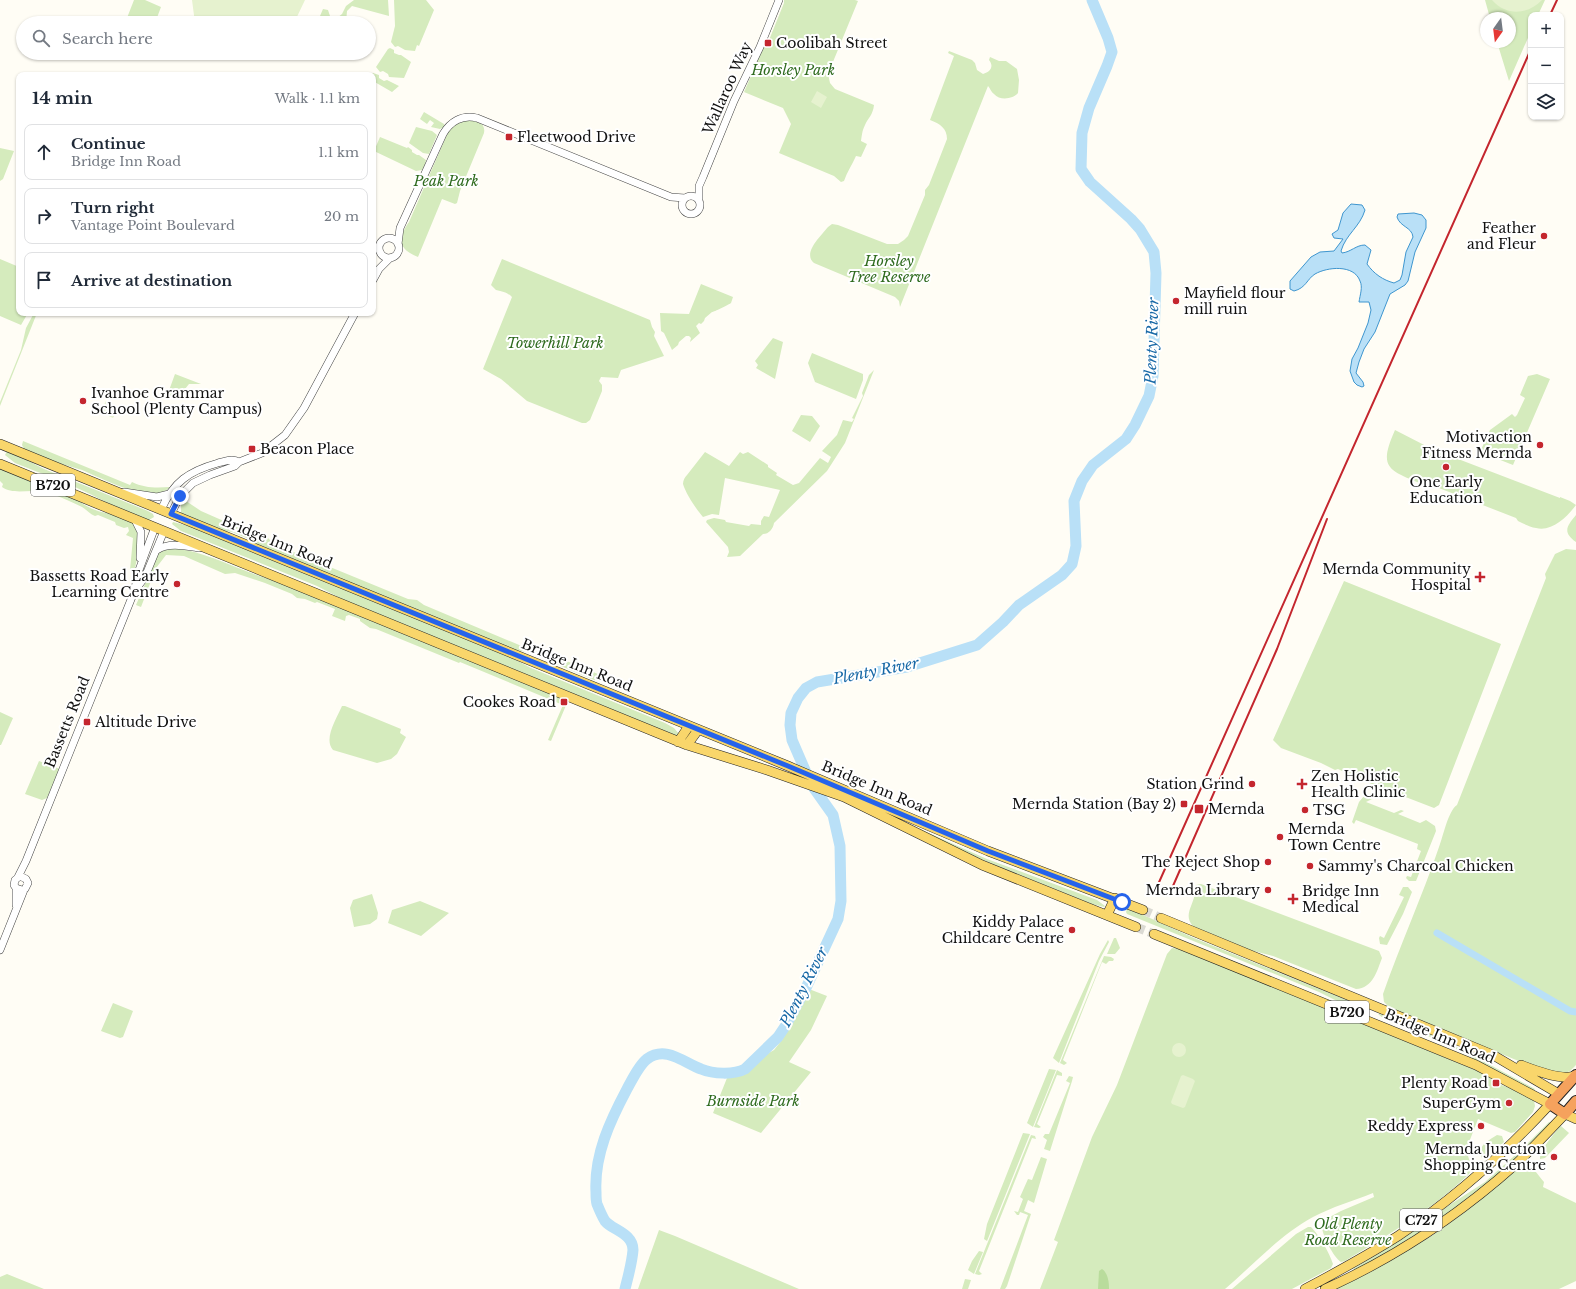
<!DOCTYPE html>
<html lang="en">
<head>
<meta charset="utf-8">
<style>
  :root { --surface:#fff; --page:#f6f6f7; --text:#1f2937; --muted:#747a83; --line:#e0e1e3 }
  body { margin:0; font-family:"Libre Baskerville",serif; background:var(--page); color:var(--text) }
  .controls { position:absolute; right:12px; top:12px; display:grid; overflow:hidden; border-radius:8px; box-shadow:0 1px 3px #0004 }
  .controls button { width:36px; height:36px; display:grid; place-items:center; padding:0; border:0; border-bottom:1px solid var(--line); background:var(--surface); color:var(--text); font:20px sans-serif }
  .compass { position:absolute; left:1480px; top:12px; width:36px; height:36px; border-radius:50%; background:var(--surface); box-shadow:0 1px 3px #0004; rotate:194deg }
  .stop { position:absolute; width:12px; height:12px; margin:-9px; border:3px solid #2563eb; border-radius:50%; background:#fff }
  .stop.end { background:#2563eb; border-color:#fff; box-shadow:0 1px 4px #0008 }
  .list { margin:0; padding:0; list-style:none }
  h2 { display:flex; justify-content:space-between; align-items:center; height:52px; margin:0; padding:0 16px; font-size:17px }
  h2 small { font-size:13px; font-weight:400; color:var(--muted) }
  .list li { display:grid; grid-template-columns:26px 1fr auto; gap:12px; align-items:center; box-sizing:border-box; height:56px; margin:0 8px 8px; padding:0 8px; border:1px solid var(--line); border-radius:8px }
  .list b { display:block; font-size:15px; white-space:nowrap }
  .list p { margin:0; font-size:13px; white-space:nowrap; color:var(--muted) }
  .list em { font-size:13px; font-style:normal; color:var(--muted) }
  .icon { flex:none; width:22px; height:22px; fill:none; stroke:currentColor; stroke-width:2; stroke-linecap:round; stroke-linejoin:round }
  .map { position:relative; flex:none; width:1576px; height:1289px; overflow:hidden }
  .search { position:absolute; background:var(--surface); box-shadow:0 1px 3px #0004; left:16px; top:16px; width:360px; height:44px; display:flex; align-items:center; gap:10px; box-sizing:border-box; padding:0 14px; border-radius:22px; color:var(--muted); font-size:15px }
  .panel { position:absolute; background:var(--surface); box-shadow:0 1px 3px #0004; left:16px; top:72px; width:360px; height:244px; border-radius:8px }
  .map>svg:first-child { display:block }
  .green { fill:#d5ebbd }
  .forest { fill:#b9dc9c }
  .pitch { fill:#e6f2cf }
  .water { fill:#b9e0f7; stroke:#3f96cf }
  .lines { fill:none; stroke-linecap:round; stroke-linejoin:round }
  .canal { stroke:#b9e0f7; stroke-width:7 }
  .river { stroke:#b9e0f7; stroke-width:11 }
  .major-tunnel { stroke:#dbdad3; stroke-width:9; stroke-dasharray:9 4.5; stroke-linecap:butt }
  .minor-casing { stroke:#444; stroke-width:8 }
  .major-casing { stroke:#222; stroke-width:10 }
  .highway-casing { stroke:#222; stroke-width:12 }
  .minor { stroke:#fff; stroke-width:7 }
  .major { stroke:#f9d66b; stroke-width:9 }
  .highway { stroke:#f5a25d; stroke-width:10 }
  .rail { stroke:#c4262e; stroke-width:2 }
  .route { stroke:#2563eb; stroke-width:5 }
  .poi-dot { fill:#c4262e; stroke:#fff; stroke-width:1.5 }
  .labels { text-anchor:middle; stroke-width:4; stroke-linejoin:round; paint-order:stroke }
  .shield { fill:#fff; stroke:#585858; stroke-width:1 }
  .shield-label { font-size:13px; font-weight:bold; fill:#111 }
  .poi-label { font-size:14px; fill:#111; stroke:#fff; text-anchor:end }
  .park-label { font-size:14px; font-style:italic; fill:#2f6b1f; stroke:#fff }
  .street-label { font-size:14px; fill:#111; stroke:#fff }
  .water-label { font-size:15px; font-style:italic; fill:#1768a6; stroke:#fff }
</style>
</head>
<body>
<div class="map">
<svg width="1576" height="1289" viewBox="0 0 1576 1289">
  <rect width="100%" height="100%" fill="#fffdf5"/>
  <path class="green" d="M134,0h11l16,7 -6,16h-30z
    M354,0h34l1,16 -37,-10 -5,5 -1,12h-29l6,-14 5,1 2,6 7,2 5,-4 4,-8z
    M394,0h32l8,10 -15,36 -2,-1 -2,6 -10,-1 -7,-4 -3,1 -4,-5 4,-16z
    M784,0h71l3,1 -30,73 2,9 5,6 39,16c-1,10 -6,13 -9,20 -3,6 -3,10 -4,16l6,3 -6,13 -5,-1c-4,9 -9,16 -12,25l-3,1 -7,-6 -55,-23 12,-29 -8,-16 -39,-16 7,-16v-4l12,-25 4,-2 17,-42z
    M1485,0h60l-7,15h-7v16l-22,50 -12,-39h13v-24h-20z
    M390,48l4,2v3l5,2h2l10,7 -7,16 -15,-1 -1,-3 -5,-3 -3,1 -4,-5 12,-18z
    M949,51l23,9 3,3 2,7 6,4c8,-2 11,-8 6,-14l1,-3 9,4h7l11,8 2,11 -1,13c-5,6 -18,8 -24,1 -3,-2 -4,-6 -6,-8l-88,221 -1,-6 -4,-4 -81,-34c-12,-10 7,-27 14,-36l4,-3 6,1 49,19h11l6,-4 4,-4 17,-41v-5l4,-5 18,-46c0,-11 -7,-15 -17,-19l24,-64 -6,-3z
    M373,73l6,2v3l5,3 3,-1 12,6 -7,6 -19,-11v-6h-2z
    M424,112l20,12 1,2 -5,3 -9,-2 3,-4 -4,-3 -3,4 -7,-5z
    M467,120c9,1 19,2 17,13l-24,58 -3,12 -2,1 -13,-5 -24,58c-20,-8 -21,-18 -9,-35l40,-92 6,-5z
    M416,127l16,4 5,4 -8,19 -6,-1 -14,-10z
    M380,137l27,11 1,-1 4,3v2l5,3h2l7,5 -1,5 -3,5 -6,1 -42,-20z
    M0,148l14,3 -11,28 -3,2z
    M0,259l19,8v46h9l-7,12 -21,-9z
    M502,259l148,61 2,7 3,5 -1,4 10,20 -43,14 -3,8 -17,-1 -2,4 3,4v6l-12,29 -4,3h-4l-55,-22 -26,-22 -18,-10 29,-72c-5,-5 -9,-5 -16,-7l-5,-5z
    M701,284l32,13 -2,6c-3,2 -17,9 -19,9l-7,6 -1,3 -3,3 -2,-1 -3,3 4,7 -10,9 1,-4 -2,-2h-3l-7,6 -1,3 -6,5 -8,-17 -3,-2 -1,-18 29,1z
    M34,313h3l-37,93v-4l21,-52 5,-22z
    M773,338l10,4 -8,37 -19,-11 2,-3 -3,-4z
    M812,353l51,21v6l-7,19 -41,-17 -7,-19z
    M874,370l-29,73 -18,28 -53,52c-1,6 -5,11 -11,11l-23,22 -13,1 2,-5 -1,-5 -22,-25 1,-2 7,-2 11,2 1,2 23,4 2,-2 10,1v-4l3,-5 5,1 11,-27 -55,-12 -6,37 -7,-1 -9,3c-7,-8 -17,-23 -20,-33 0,-4 2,-7 4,-9l18,-23 24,14 11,-14 3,2 5,-2 20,13v2l9,6 -1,2 17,10 6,-2 21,-25 8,5 3,-6 -9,-6 15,-16 6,-15 9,2 2,-3 -2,-1 11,-22 -1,-3 7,-18z
    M175,374l26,10h-12l-4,5 1,6 -19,1z
    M1537,374l13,5 -37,86 -33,-13 10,-22 22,-16 3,3 2,-2 8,-17 -5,-3 8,-19z
    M801,415l11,1 8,10 -10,16 -18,-11z
    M1395,430l37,19 128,49v-1l10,4 6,4c-9,12 -24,27 -40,23 -6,-1 -12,-4 -18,-7l-2,-3 -90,-35 -4,1c-34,-14 -44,-16 -27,-54z
    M23,441l107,44 2,-3c12,6 24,6 38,5 -17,19 -69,-9 -88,-17 -9,-3 -18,-5 -27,-8 -10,-3 -21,-9 -31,-13l-2,-4z
    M7,451l10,4 27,14 104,42 5,3 1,3 -5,3c-21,-5 -40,-17 -59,-26 -24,-12 -50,-21 -75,-31l-10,-8z
    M0,467c23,10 46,18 69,28 10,5 16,12 29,16 12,4 28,3 37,13 8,10 2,37 -1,48l-4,-2 3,-32 -7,-3 3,-4 -1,-4 -4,1 -8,-3 -1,-3 -17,-7 -3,1c-5,-2 -8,-6 -13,-9 -12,-6 -27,-13 -40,-15 -13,-3 -29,3 -40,-5l1,-3 -3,-3z
    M183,499l18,12 61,27 5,-1 7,7 134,55 9,1 7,5 107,45 41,13 33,14 -6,3h-5l-45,-19c-12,-10 -26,-9 -41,-12l-248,-102 -11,-8 -17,-7 -12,-2 -39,-17v-8z
    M1576,515v27c-14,-10 -9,-16 0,-27z
    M173,522l20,5 310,126 28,15 134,55 9,5 5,6 -2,2 -333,-136 -27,-14 -136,-55 -9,-7z
    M172,548c36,3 68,24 104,33l283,115 4,5 4,2 -16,38 -3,-1 15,-35 -103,-43 -1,1 -83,-34 -6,-1 -10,-7v-2l-11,-4 -3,1 -1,5 -13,-5 3,-7 -18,-7 -2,1 -10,-4 -8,-1 -5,-4 -27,-11 -30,-10 -10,1 -41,-18 -18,-1 -10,13 -15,39 -5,-2 22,-51 4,-3z
    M1566,549l10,1v515l-6,6 -7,3 -42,-12 -131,-54 -6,-6 -1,-8c17,-49 39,-97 56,-147 4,-10 9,-36 18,-42l89,-227 -1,-4 10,-20z
    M1344,581l157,63 -62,161 -5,3 -75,-29 -21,-10 -3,1 -14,-7 -40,-15 -8,-8z
    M342,706h3l56,23 -1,4 6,4 -9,17 -6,5 -14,4 -44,-13c-10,-11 4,-32 9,-44z
    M0,712l13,6 -12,27h-1z
    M39,761l21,8 -13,29 -5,2 -17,-6z
    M1364,796l8,3 -6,3 28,11 7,-3 3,1 -6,3 22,9 6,-3 9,6 1,5 -20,50h-7l-3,-3 1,-2 4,1 10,-26 -4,-2 1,-5 -62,-24 -2,4 -2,-2 7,-20z
    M879,811l108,48 110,41 8,6 -1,1 -12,-3c-72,-29 -144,-56 -213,-93z
    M1201,884l178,67 3,7c-5,13 -9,30 -26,31l-83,-33 -23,-6 -57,-24c-12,-12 5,-25 1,-37l2,-4z
    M1403,887h5l4,5 -9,22 -15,29 -1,2 -7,-1 -1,-6 1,-2 4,2 20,-41 -5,-2z
    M372,894l6,19 -1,6 -7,5 -16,3 -4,-19 3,-8z
    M420,901l29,12 -28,23 -33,-13 4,-13z
    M1127,909h3l64,29 160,65 3,2 1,3 -3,1 -18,-8 -18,-9 -192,-78 -1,-2z
    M1114,938h2l4,10 -5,6h-8z
    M1108,940l1,2 -10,19 -40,102 -6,-5 47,-104z
    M1172,948l10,1 303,125 11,9 24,9 14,9 1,5 -2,6 -18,20 -4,1 -33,-14 -12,31 6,18 -3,6c-36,35 -81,61 -124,87l-4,1c-8,-5 -22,-32 -19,-41l19,-10 33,-14 -1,-4c-20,8 -41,14 -60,24 -33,18 -60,48 -88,72h-185l18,-47 -4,-2 38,-103 25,-52 50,-131z
    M1104,956l7,1 3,2 -1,2h-4l-3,3 -4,-2 -39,98 4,3 -3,2 -4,-2z
    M809,989l18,7 -16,34 -22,32 22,10 -50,61 -48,-20 14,-35 17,-3 16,-17 14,-8 8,-10 15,-25 2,-8z
    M113,1003l20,8 -10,26 -3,1 -19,-7z
    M1378,1014h2l64,26 91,49 -1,2 -89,-48 -62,-25z
    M1049,1069l7,1 -23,57 -6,-4z
    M1057,1070l5,3v3l-5,-1 -20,49 4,3 -2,1 -5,-1z
    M1069,1076l4,1 -1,4 -22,70 -6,-2 3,-9 -4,-3 2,-3h4l21,-51 -4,-2z
    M1549,1122l2,1c-44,49 -96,88 -151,123 -15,9 -31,16 -46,24l-1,-1 35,-21 63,-44 34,-22 37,-33z
    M1561,1126l8,7 -24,25 -5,1c0,-2 0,-4 1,-6 1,-4 16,-24 20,-27z
    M1023,1133l7,1 -43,107 -3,-2 3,-15z
    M1031,1135l4,1 1,3 -4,-1 -53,133 3,3 -3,1 -4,-1z
    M1497,1135l5,1 2,6 -18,17 -4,-1c-6,-12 6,-17 15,-23z
    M1041,1157l6,2 -13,44 -6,-3 -4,11 7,3 -24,72 -2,3h-5l28,-74 -8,-3 -1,3h-2l-3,-4 4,1 5,-13 -3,-2 8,-18 4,1z
    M1522,1165c11,-2 15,10 22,17l-1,5 33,16v78l-17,8h-225l57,-29 42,-25 32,-23z
    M1308,1227h3c9,9 18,25 22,37l-2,4 -39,21h-60l64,-55z
    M659,1230l16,6 124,53h-161z
    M979,1251l4,1 -9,22 -6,-4 4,-9z
    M7,1274l37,15h-44v-12z
    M965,1279l6,1 -3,9h-6z"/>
  <path class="forest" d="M1102,1269c6,4 7,13 7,20h-11l1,-18z"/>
  <path class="pitch" d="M192,0h113l-11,23h-99z
    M1492,0h50c-14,15 -36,16 -50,0z
    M217,53h47c-15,7 -32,9 -47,0z
    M817,91l10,6 -6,11 -10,-6z
    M106,401l13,6 -6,11 -13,-6z
    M1172 1050a7 7 0 1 1 14 0a7 7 0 1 1-14 0Z
    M1183,1075l10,4 2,2 -10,26 -2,1 -11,-4 -1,-2 10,-26z"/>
  <path class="water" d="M1351,204l11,1 3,5c-5,17 -19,24 -24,41l1,2c9,-1 14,-8 23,-8l6,5 -4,14c7,10 16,16 27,19l6,-3 2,-5 4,-23 7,-15c-1,-10 -13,-10 -16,-20l1,-3 16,-1 8,2 4,5v8l-11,24 -7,29 -3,4 -15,9 -15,38 -11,17 -5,13 -3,11 7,9 1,4 -2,1 -5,-2 -3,-3 -4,-11 2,-12 6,-11 10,-25 3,-13 -2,-8h-10c1,-7 4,-15 1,-21 -6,-17 -33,-14 -45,-7 -8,5 -9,14 -21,17l-4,-2v-8l21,-24 9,-5 14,-1 9,-12 -9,-1 -2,-4 6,-4 5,-17z"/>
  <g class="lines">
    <path class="canal" d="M1437,933l133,78 6,1"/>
    <path class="river" d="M625,1289c3,-12 7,-26 8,-39 0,-17 -21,-20 -28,-29 -3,-5 -6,-12 -8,-17 -1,-3 -1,-8 -1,-12 -2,-37 14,-71 31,-103 5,-9 12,-24 20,-30 19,-14 37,4 54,10 12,5 33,6 44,0l33,-32 8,-12 20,-37 32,-69 3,-18 -1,-55 -7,-31 -22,-31 -19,-44 -2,-15 1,-12 7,-15 8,-10 11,-6 90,-15 70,-22 26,-23 16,-17 43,-30 10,-11 4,-18 -2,-45 8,-20 11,-16 33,-26 9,-14 14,-29 4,-20 3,-103 -2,-21 -14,-23 -9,-10 -41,-37 -9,-13 1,-36 7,-25 18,-42 5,-14 -4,-14 -16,-38"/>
    <path class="major-tunnel" d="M1143,910l18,8
      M1136,927l18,7"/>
    <defs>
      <path id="minor" d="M682 205a9 9 0 1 1 18 0a9 9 0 1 1-18 0Z
        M699,199v-13l4,-9 31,-76 26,-54 19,-47
        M379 248a10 10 0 1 1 20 0a10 10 0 1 1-20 0Z
        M398,244l2,-16 43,-94c7,-12 19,-20 34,-16l194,79 14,1
        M373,280l6,-11 11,-11
        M124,492l33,5 12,-3
        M161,510c12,-28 28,-39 57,-47 7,-2 15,-5 21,-1
        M171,514l9,-18 13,-13 17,-8 25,-9 4,-4 23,-9 23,-18 19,-27 51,-95
        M135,520l6,12 -1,26
        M157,550c11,-8 29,-4 42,-2
        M134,592l11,-15 19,-46
        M18,877l8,-16 108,-269 5,-22 16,-43
        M16,905v-17l-2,-3 1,-5 5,-4 6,3 2,4 -3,6 -3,1 -6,-2
        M0,950l24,-60"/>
      <path id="major" d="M0,444l788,322 200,85 155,59
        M0,464l687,281 80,25 77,27 138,68 154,62
        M678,742l11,-16
        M687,745l11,-15
        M1107,915l8,-17
        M1161,918l332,137 66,39
        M1154,934l322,131 74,39c-46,50 -96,95 -152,132 -30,19 -61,36 -93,53
        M1521,1065c13,5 43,17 55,10
        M1325,1289c69,-31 134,-74 191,-125 17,-16 33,-33 49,-50l11,5"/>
      <path id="highway" d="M1576,1075l-26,29 15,10 11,-13"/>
    </defs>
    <use href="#minor" class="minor-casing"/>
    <use href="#major" class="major-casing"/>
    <use href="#highway" class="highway-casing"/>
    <use href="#minor" class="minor"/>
    <use href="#major" class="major"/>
    <use href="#highway" class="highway"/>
    <path class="rail" d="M1550,15l7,-15
      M1156,889l375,-840
      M1169,895l108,-246 50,-130"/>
  </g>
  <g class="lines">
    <path class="route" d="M180,496l-9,18 617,252 200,85 134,51"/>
  </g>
  <g class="poi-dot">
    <rect x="764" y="39" width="8" height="8" rx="2"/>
    <rect x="505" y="133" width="8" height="8" rx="2"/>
    <circle cx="1544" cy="236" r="4"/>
    <circle cx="1176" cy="301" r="4"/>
    <circle cx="83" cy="401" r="4"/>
    <circle cx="1540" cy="445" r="4"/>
    <rect x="248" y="445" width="8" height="8" rx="2"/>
    <circle cx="1446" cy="467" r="4"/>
    <path d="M1478 571h4v4h4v4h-4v4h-4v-4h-4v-4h4z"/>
    <circle cx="177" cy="584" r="4"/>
    <rect x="560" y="698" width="8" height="8" rx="2"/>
    <rect x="83" y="718" width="8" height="8" rx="2"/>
    <circle cx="1252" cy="784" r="4"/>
    <path d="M1300 778h4v4h4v4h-4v4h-4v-4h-4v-4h4z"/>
    <rect x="1180" y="800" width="8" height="8" rx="2"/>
    <rect x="1194" y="804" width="10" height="10" rx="2"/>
    <circle cx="1305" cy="810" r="4"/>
    <circle cx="1280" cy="837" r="4"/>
    <circle cx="1268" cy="862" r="4"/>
    <circle cx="1310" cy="866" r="4"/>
    <circle cx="1268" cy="890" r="4"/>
    <path d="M1291 893h4v4h4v4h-4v4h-4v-4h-4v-4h4z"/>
    <circle cx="1072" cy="930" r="4"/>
    <rect x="1492" y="1079" width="8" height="8" rx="2"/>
    <circle cx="1509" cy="1103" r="4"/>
    <circle cx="1481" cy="1126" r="4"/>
    <circle cx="1554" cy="1157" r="4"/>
  </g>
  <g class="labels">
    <g class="shield">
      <rect x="31" y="474" width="44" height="22" rx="3"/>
      <rect x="1325" y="1001" width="44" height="22" rx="3"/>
      <rect x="1400" y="1209" width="42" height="22" rx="3"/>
    </g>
    <g class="shield-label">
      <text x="53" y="490">B720</text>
      <text x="1347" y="1017">B720</text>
      <text x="1421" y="1225">C727</text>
    </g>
    <g class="poi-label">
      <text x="776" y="48" text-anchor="start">Coolibah Street</text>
      <text x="517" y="142" text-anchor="start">Fleetwood Drive</text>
      <text x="1536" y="233">Feather<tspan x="1536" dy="16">and Fleur</tspan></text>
      <text x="1184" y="298" text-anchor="start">Mayfield flour<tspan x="1184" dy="16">mill ruin</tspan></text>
      <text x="91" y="398" text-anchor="start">Ivanhoe Grammar<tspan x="91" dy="16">School (Plenty Campus)</tspan></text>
      <text x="1532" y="442">Motivaction<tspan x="1532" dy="16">Fitness Mernda</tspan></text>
      <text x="260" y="454" text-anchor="start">Beacon Place</text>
      <text x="1446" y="487" text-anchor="middle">One Early<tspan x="1446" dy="16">Education</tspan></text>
      <text x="1471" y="574">Mernda Community<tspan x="1471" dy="16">Hospital</tspan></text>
      <text x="169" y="581">Bassetts Road Early<tspan x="169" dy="16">Learning Centre</tspan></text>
      <text x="556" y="707">Cookes Road</text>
      <text x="95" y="727" text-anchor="start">Altitude Drive</text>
      <text x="1311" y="781" text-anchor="start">Zen Holistic<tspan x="1311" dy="16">Health Clinic</tspan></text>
      <text x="1244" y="789">Station Grind</text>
      <text x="1176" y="809">Mernda Station (Bay 2)</text>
      <text x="1208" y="814" text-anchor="start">Mernda</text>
      <text x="1313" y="815" text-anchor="start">TSG</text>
      <text x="1288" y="834" text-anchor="start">Mernda<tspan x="1288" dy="16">Town Centre</tspan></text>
      <text x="1260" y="867">The Reject Shop</text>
      <text x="1318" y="871" text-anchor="start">Sammy's Charcoal Chicken</text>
      <text x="1260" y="895">Mernda Library</text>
      <text x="1302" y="896" text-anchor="start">Bridge Inn<tspan x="1302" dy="16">Medical</tspan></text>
      <text x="1064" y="927">Kiddy Palace<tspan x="1064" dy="16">Childcare Centre</tspan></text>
      <text x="1488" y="1088">Plenty Road</text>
      <text x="1501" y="1108">SuperGym</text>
      <text x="1473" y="1131">Reddy Express</text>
      <text x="1546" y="1154">Mernda Junction<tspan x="1546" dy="16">Shopping Centre</tspan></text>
    </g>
    <g class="park-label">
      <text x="793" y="75">Horsley Park</text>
      <text x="446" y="186">Peak Park</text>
      <text x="889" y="266">Horsley<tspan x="889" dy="16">Tree Reserve</tspan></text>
      <text x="555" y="348">Towerhill Park</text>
      <text x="753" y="1106">Burnside Park</text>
      <text x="1348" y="1229">Old Plenty<tspan x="1348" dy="16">Road Reserve</tspan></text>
    </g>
    <g class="street-label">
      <text transform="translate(727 88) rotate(-66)" y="5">Wallaroo Way</text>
      <text transform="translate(277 542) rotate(22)" y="5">Bridge Inn Road</text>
      <text transform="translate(577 665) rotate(22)" y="5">Bridge Inn Road</text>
      <text transform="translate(67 722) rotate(-68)" y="5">Bassetts Road</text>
      <text transform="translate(877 788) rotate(23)" y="5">Bridge Inn Road</text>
      <text transform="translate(1440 1036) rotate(23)" y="5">Bridge Inn Road</text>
    </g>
    <g class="water-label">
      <text transform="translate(1152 341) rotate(-88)" y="5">Plenty River</text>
      <text transform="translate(876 671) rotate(-11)" y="5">Plenty River</text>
      <text transform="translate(804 987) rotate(-63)" y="5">Plenty River</text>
    </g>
  </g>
</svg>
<div class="controls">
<button>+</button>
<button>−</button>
<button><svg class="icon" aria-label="layers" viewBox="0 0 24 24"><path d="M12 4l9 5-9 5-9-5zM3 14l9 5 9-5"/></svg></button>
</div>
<svg class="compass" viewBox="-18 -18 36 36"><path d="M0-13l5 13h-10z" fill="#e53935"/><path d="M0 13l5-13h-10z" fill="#747a83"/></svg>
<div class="stop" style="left:1122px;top:902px"></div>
<div class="stop end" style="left:180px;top:496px"></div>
<div class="search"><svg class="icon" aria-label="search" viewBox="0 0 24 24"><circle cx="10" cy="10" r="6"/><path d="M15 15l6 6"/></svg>Search here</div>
<section class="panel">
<h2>14 min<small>Walk · 1.1 km</small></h2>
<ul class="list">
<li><svg class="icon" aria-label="ahead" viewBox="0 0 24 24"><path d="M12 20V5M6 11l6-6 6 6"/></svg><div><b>Continue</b><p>Bridge Inn Road</p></div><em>1.1 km</em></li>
<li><svg class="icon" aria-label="right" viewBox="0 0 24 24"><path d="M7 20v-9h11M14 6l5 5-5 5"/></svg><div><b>Turn right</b><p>Vantage Point Boulevard</p></div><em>20 m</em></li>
<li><svg class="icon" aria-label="arrive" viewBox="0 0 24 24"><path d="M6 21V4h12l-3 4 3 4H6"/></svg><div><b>Arrive at destination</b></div></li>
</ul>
</section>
</div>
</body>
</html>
